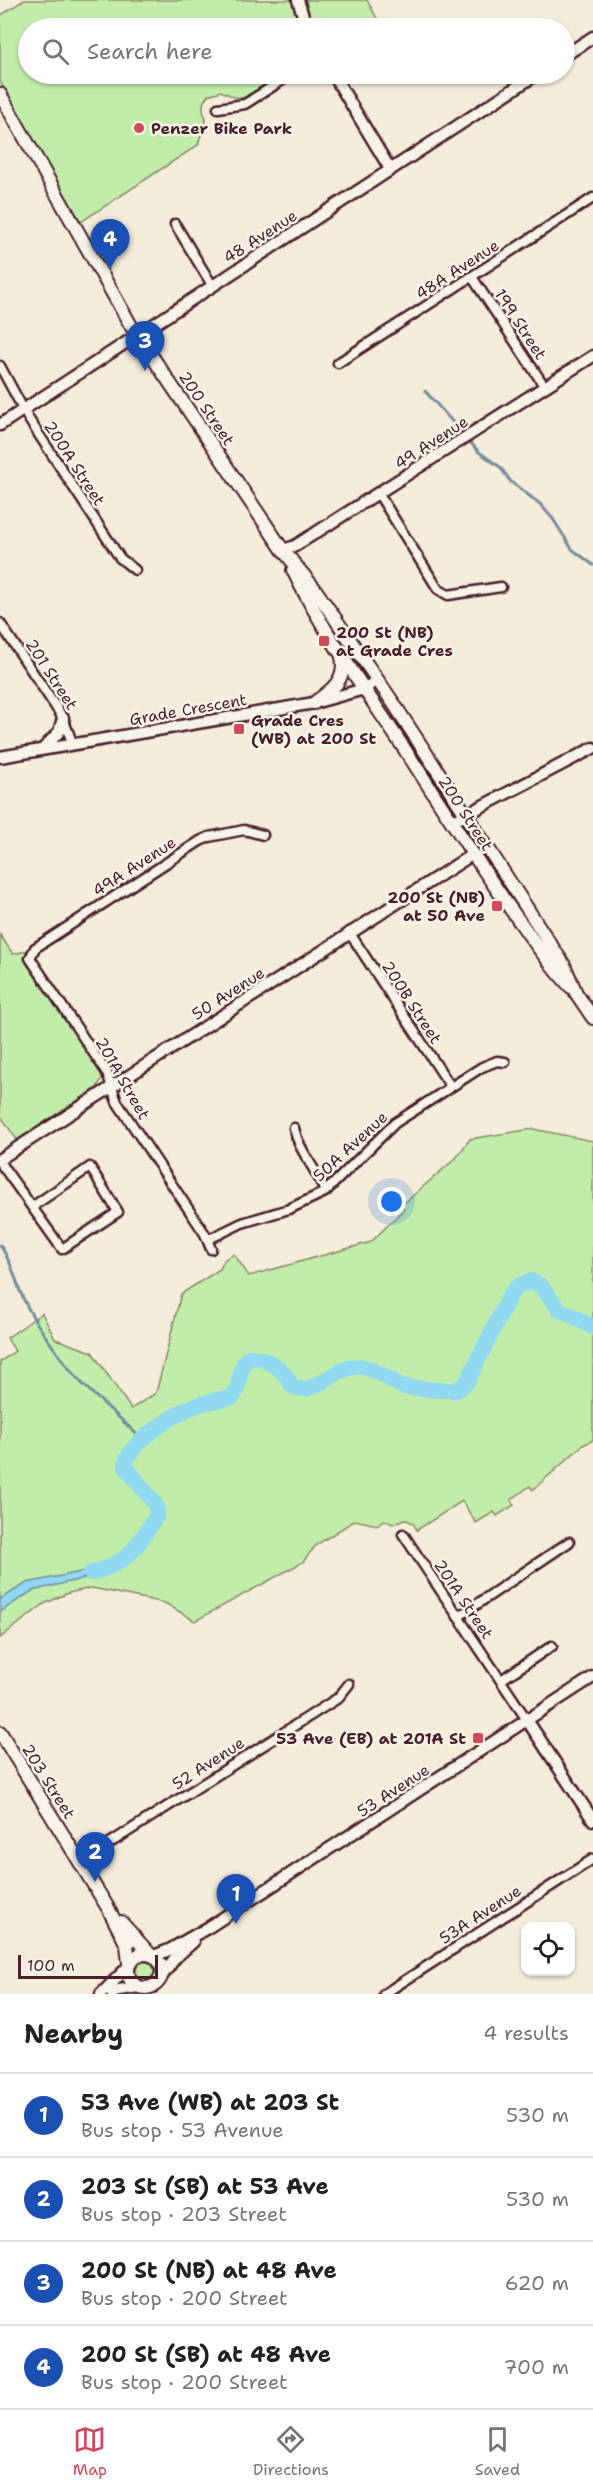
<!DOCTYPE html>
<html lang="en">
<head>
<meta charset="utf-8">
<style>
  :root { --surface:#fff; --page:#f2f2f2; --text:#202124; --muted:#757577; --line:#e0e0e0; --accent:#d1495b }
  body { margin:0; font-family:"Shantell Sans",sans-serif; background:var(--page); color:var(--text) }
  .controls { position:absolute; right:18px; bottom:18px; display:grid; overflow:hidden; border-radius:12px; box-shadow:0 2px 4px #0004 }
  .controls button { width:54px; height:54px; display:grid; place-items:center; padding:0; border:0; border-bottom:2px solid var(--line); background:var(--surface); color:var(--text); font:30px sans-serif }
  .scale { position:absolute; left:18px; bottom:15px; width:140px; box-sizing:border-box; padding-left:6px; border:3px solid #4a1f2b; border-top:0; font-size:16px; line-height:21px; white-space:nowrap; color:#4a1f2b; -webkit-text-stroke:4px #f7f3e8; paint-order:stroke }
  .you { position:absolute; left:392px; top:1202px; width:21px; height:21px; margin:-15px; border:4px solid #fff; border-radius:50%; background:#1a73e8; box-shadow:0 0 0 9px #1a73e833 }
  .badge { display:grid; place-items:center; width:39px; height:39px; border-radius:50%; background:var(--accent); color:#fff; font-size:20px; font-weight:700 }
  .pin { position:absolute; translate:-50% -50px; filter:drop-shadow(0 2px 3px #0008) }
  .pin::after { content:''; position:absolute; top:32px; width:21px; height:18px; background:inherit; clip-path:polygon(0 0,100% 0,50% 100%) }
  .list { margin:0; padding:0; list-style:none }
  h2 { display:flex; justify-content:space-between; align-items:center; height:78px; margin:0; padding:0 24px; font-size:26px }
  h2 small { font-size:20px; font-weight:400; color:var(--muted) }
  .list li { display:grid; grid-template-columns:39px 1fr auto; gap:18px; align-items:center; box-sizing:border-box; height:84px; padding:0 24px; border-top:2px solid var(--line) }
  .list b { display:block; font-size:22px; white-space:nowrap }
  .list p { margin:0; font-size:20px; white-space:nowrap; color:var(--muted) }
  .list em { font-size:20px; font-style:normal; color:var(--muted) }
  .icon { flex:none; width:33px; height:33px; fill:none; stroke:currentColor; stroke-width:2; stroke-linecap:round; stroke-linejoin:round }
  .map { position:relative; flex:none; width:593px; height:1994px; overflow:hidden }
  .search { position:absolute; background:var(--surface); box-shadow:0 2px 4px #0004; left:18px; right:18px; top:18px; height:66px; display:flex; align-items:center; gap:15px; box-sizing:border-box; padding:0 21px; border-radius:33px; color:var(--muted); font-size:22px }
  .sheet { height:414px; background:var(--surface) }
  nav { display:flex; justify-content:space-around; align-items:center; box-sizing:border-box; height:84px; border-top:2px solid var(--line); background:var(--surface); font-size:16px; color:var(--muted) }
  nav a { display:grid; justify-items:center; gap:3px }
  nav .on { color:var(--accent) }
  .map>svg:first-child { display:block }
  .green { fill:#c2eda9; stroke:#86866a; stroke-width:1.5 }
  .water { fill:#8fd8f0; stroke:#738ea1; stroke-width:1.5 }
  .lines { fill:none; stroke-linecap:round; stroke-linejoin:round }
  .stream { stroke:#738ea1; stroke-width:3 }
  .river { stroke:#8fd8f0; stroke-width:16 }
  .minor-casing { stroke:#4a1f2b; stroke-width:13 }
  .tertiary-casing { stroke:#4a1f2b; stroke-width:15 }
  .secondary-casing { stroke:#4a1f2b; stroke-width:16 }
  .minor { stroke:#f7f3e8; stroke-width:8 }
  .tertiary { stroke:#f7f3e8; stroke-width:10 }
  .secondary { stroke:#f7f3e8; stroke-width:12 }
  .poi-dot { fill:#d1495b; stroke:#f7f3e8; stroke-width:2 }
  .labels { text-anchor:middle; stroke-width:5; stroke-linejoin:round; paint-order:stroke }
  .poi-label { font-size:16px; font-weight:bold; fill:#4a1f2b; stroke:#f7f3e8; text-anchor:start }
  .street-label { font-size:16px; fill:#4a1f2b; stroke:#f7f3e8 }
</style>
</head>
<body>
<div class="map">
<svg width="593" height="1994" viewBox="0 0 593 1994">
  <rect width="100%" height="100%" fill="#f5ecda"/>
  <filter id="ink" filterUnits="userSpaceOnUse"><feTurbulence type="fractalNoise" baseFrequency=".0167" numOctaves="2"/><feDisplacementMap in="SourceGraphic" scale="12" xChannelSelector="R" yChannelSelector="G"/><feConvolveMatrix kernelMatrix="1 2 1 2 8 2 1 2 1" color-interpolation-filters="sRGB"/></filter>
  <g filter="url(#ink)">
    <path class="green" d="M24,0h269l8,28h-273v46h254l-39,24 -9,-1 -13,-6 -13,4c-6,7 -7,15 -2,23l-8,27 -117,77 -81,-141v-65z
      M304,0h63l15,28h-69z
      M0,935l13,19 13,-3v12l74,108 2,7 -5,10 -80,52 -17,-25z
      M533,1129l60,12v299l-10,5 -50,45 -3,-4 -19,14 3,5 -17,11 -3,-4 -18,11 -14,-22 -45,29 -4,-7 -8,-4 -12,5 -9,-4 -7,5 -22,-5 -39,25 -13,17 -108,59 -30,-18 -73,-15 -24,5 -24,11 -44,34v-276l15,-11 -8,-13 35,-25 13,26 37,13 39,57 25,-16 25,-99 39,-25 5,-10 9,-5 15,22 122,-34 33,-33 -3,-3 55,-48 14,-19z
      M136 1971a9 9 0 1 1 18 0a9 9 0 1 1-18 0Z"/>
    <path class="water" d="M109,1566l5,5 -82,20 -32,21v-13l27,-16z"/>
    <g class="lines">
      <path class="stream" d="M425,391l33,37
        M469,441l10,11 21,15 11,15 29,22 13,15 19,30 21,16
        M0,1245c10,15 14,29 20,46 10,25 28,49 44,71 21,29 53,51 78,78"/>
      <path class="river" d="M91,1573c39,-10 45,-26 66,-58l-1,-10 -30,-38c-3,-20 48,-53 66,-60 13,-6 27,-7 41,-10 9,-12 4,-29 16,-40 18,0 36,13 43,29 23,13 44,-24 72,-19 14,3 24,13 37,19 5,2 49,5 55,4 4,-1 7,-5 11,-8l43,-87 8,-9 13,-5 10,5 18,23 34,18"/>
      <defs>
        <path id="minor" d="M218,108l27,-4 47,-30
          M175,224l37,61
          M472,277l73,110
          M338,363l255,-165
          M0,366l28,52 92,140 15,12
          M378,493l60,96 10,6 53,-8
          M0,623l63,95 10,27
          M349,932l102,155
          M294,1128c5,24 23,41 31,64
          M0,1163l4,5 58,81 56,-37 -28,-45 -58,40
          M209,1239l33,-16 47,-14 36,-17 70,-69 87,-56 15,-6 8,1
          M211,1249l-6,-15 -88,-132 -10,-29 -77,-115 5,-10 165,-107 9,-4 35,-7 19,5
          M403,1534l124,186
          M458,1617l111,-75
          M501,1680l51,-34
          M80,1862l258,-164 11,-14
          M384,1994l209,-135"/>
        <path id="tertiary" d="M298,0l9,28
          M564,56l29,-19
          M333,74l57,95
          M0,425l537,-351
          M283,550l12,-4 298,-190
          M43,749l16,-17 4,-14
          M0,757l314,-54 50,-14 13,-9
          M452,822l141,-74
          M0,1159l473,-305
          M527,1720l66,100
          M154,1956l15,-6 40,-23 384,-250
          M162,1976l13,-18 18,-16
          M101,1994l27,-27
          M112,1994l7,-4 19,-3"/>
        <path id="secondary" d="M0,94l130,230 153,226 31,38 78,113 172,264 12,28 17,25
          M293,570c32,67 78,127 118,189 36,55 71,111 109,163 16,23 32,45 51,65
          M314,703c17,-12 33,-23 28,-46
          M0,1732l108,176 19,37 2,18
          M121,1922l28,31
          M128 1971a17 17 0 1 1 34 0a17 17 0 1 1-34 0Z"/>
      </defs>
      <use href="#minor" class="minor-casing"/>
      <use href="#tertiary" class="tertiary-casing"/>
      <use href="#secondary" class="secondary-casing"/>
      <use href="#minor" class="minor"/>
      <use href="#tertiary" class="tertiary"/>
      <use href="#secondary" class="secondary"/>
    </g>
  </g>
  <g class="poi-dot">
    <circle cx="139" cy="128" r="6"/>
    <rect x="318" y="635" width="12" height="12" rx="3"/>
    <rect x="233" y="723" width="12" height="12" rx="3"/>
    <rect x="491" y="900" width="12" height="12" rx="3"/>
    <rect x="472" y="1732" width="12" height="12" rx="3"/>
  </g>
  <g class="labels">
    <g class="poi-label">
      <text x="151" y="134">Penzer Bike Park</text>
      <text x="336" y="638">200 St (NB)<tspan x="336" dy="18">at Grade Cres</tspan></text>
      <text x="251" y="726">Grade Cres<tspan x="251" dy="18">(WB) at 200 St</tspan></text>
      <text x="485" y="903" text-anchor="end">200 St (NB)<tspan x="485" dy="18">at 50 Ave</tspan></text>
      <text x="466" y="1744" text-anchor="end">53 Ave (EB) at 201A St</text>
    </g>
    <g class="street-label">
      <text transform="translate(260 236) rotate(-33)" y="6">48 Avenue</text>
      <text transform="translate(457 269) rotate(-33)" y="6">48A Avenue</text>
      <text transform="translate(521 324) rotate(57)" y="6">199 Street</text>
      <text transform="translate(207 408) rotate(56)" y="6">200 Street</text>
      <text transform="translate(431 442) rotate(-33)" y="6">49 Avenue</text>
      <text transform="translate(75 463) rotate(57)" y="6">200A Street</text>
      <text transform="translate(52 674) rotate(57)" y="6">201 Street</text>
      <text transform="translate(188 709) rotate(-10)" y="6">Grade Crescent</text>
      <text transform="translate(466 813) rotate(57)" y="6">200 Street</text>
      <text transform="translate(134 866) rotate(-33)" y="6">49A Avenue</text>
      <text transform="translate(228 993) rotate(-33)" y="6">50 Avenue</text>
      <text transform="translate(412 1002) rotate(57)" y="6">200B Street</text>
      <text transform="translate(123 1078) rotate(60)" y="6">201A Street</text>
      <text transform="translate(350 1146) rotate(-43)" y="6">50A Avenue</text>
      <text transform="translate(464 1599) rotate(56)" y="6">201A Street</text>
      <text transform="translate(208 1763) rotate(-33)" y="6">52 Avenue</text>
      <text transform="translate(49 1781) rotate(58)" y="6">203 Street</text>
      <text transform="translate(393 1790) rotate(-33)" y="6">53 Avenue</text>
      <text transform="translate(480 1914) rotate(-33)" y="6">53A Avenue</text>
    </g>
  </g>
</svg>
<div class="controls">
<button><svg class="icon" aria-label="locate" viewBox="0 0 24 24"><circle cx="12" cy="12" r="6"/><path d="M12 2v4M12 18v4M2 12h4M18 12h4"/></svg></button>
</div>
<div class="scale">100 m</div>
<div class="you"></div>
<div class="pin badge" style="left:236px;top:1924px;background:#1a4fb4">1</div>
<div class="pin badge" style="left:95px;top:1882px;background:#1a4fb4">2</div>
<div class="pin badge" style="left:145px;top:371px;background:#1a4fb4">3</div>
<div class="pin badge" style="left:110px;top:269px;background:#1a4fb4">4</div>
<div class="search"><svg class="icon" aria-label="search" viewBox="0 0 24 24"><circle cx="10" cy="10" r="6"/><path d="M15 15l6 6"/></svg>Search here</div>
</div>
<section class="sheet">
<h2>Nearby<small>4 results</small></h2>
<ul class="list">
<li><span class="badge" style="background:#1a4fb4">1</span><div><b>53 Ave (WB) at 203 St</b><p>Bus stop · 53 Avenue</p></div><em>530 m</em></li>
<li><span class="badge" style="background:#1a4fb4">2</span><div><b>203 St (SB) at 53 Ave</b><p>Bus stop · 203 Street</p></div><em>530 m</em></li>
<li><span class="badge" style="background:#1a4fb4">3</span><div><b>200 St (NB) at 48 Ave</b><p>Bus stop · 200 Street</p></div><em>620 m</em></li>
<li><span class="badge" style="background:#1a4fb4">4</span><div><b>200 St (SB) at 48 Ave</b><p>Bus stop · 200 Street</p></div><em>700 m</em></li>
</ul>
</section>
<nav>
<a class="on"><svg class="icon" aria-label="map" viewBox="0 0 24 24"><path d="M3 6l6-2 6 2 6-2v14l-6 2-6-2-6 2zM9 4v14M15 6v14"/></svg>Map</a>
<a><svg class="icon" aria-label="directions" viewBox="0 0 24 24"><path d="M12 3l9 9-9 9-9-9zM9 14v-3h6M13 9l2 2-2 2"/></svg>Directions</a>
<a><svg class="icon" aria-label="saved" viewBox="0 0 24 24"><path d="M7 4h10v16l-5-4-5 4z"/></svg>Saved</a>
</nav>
</body>
</html>
